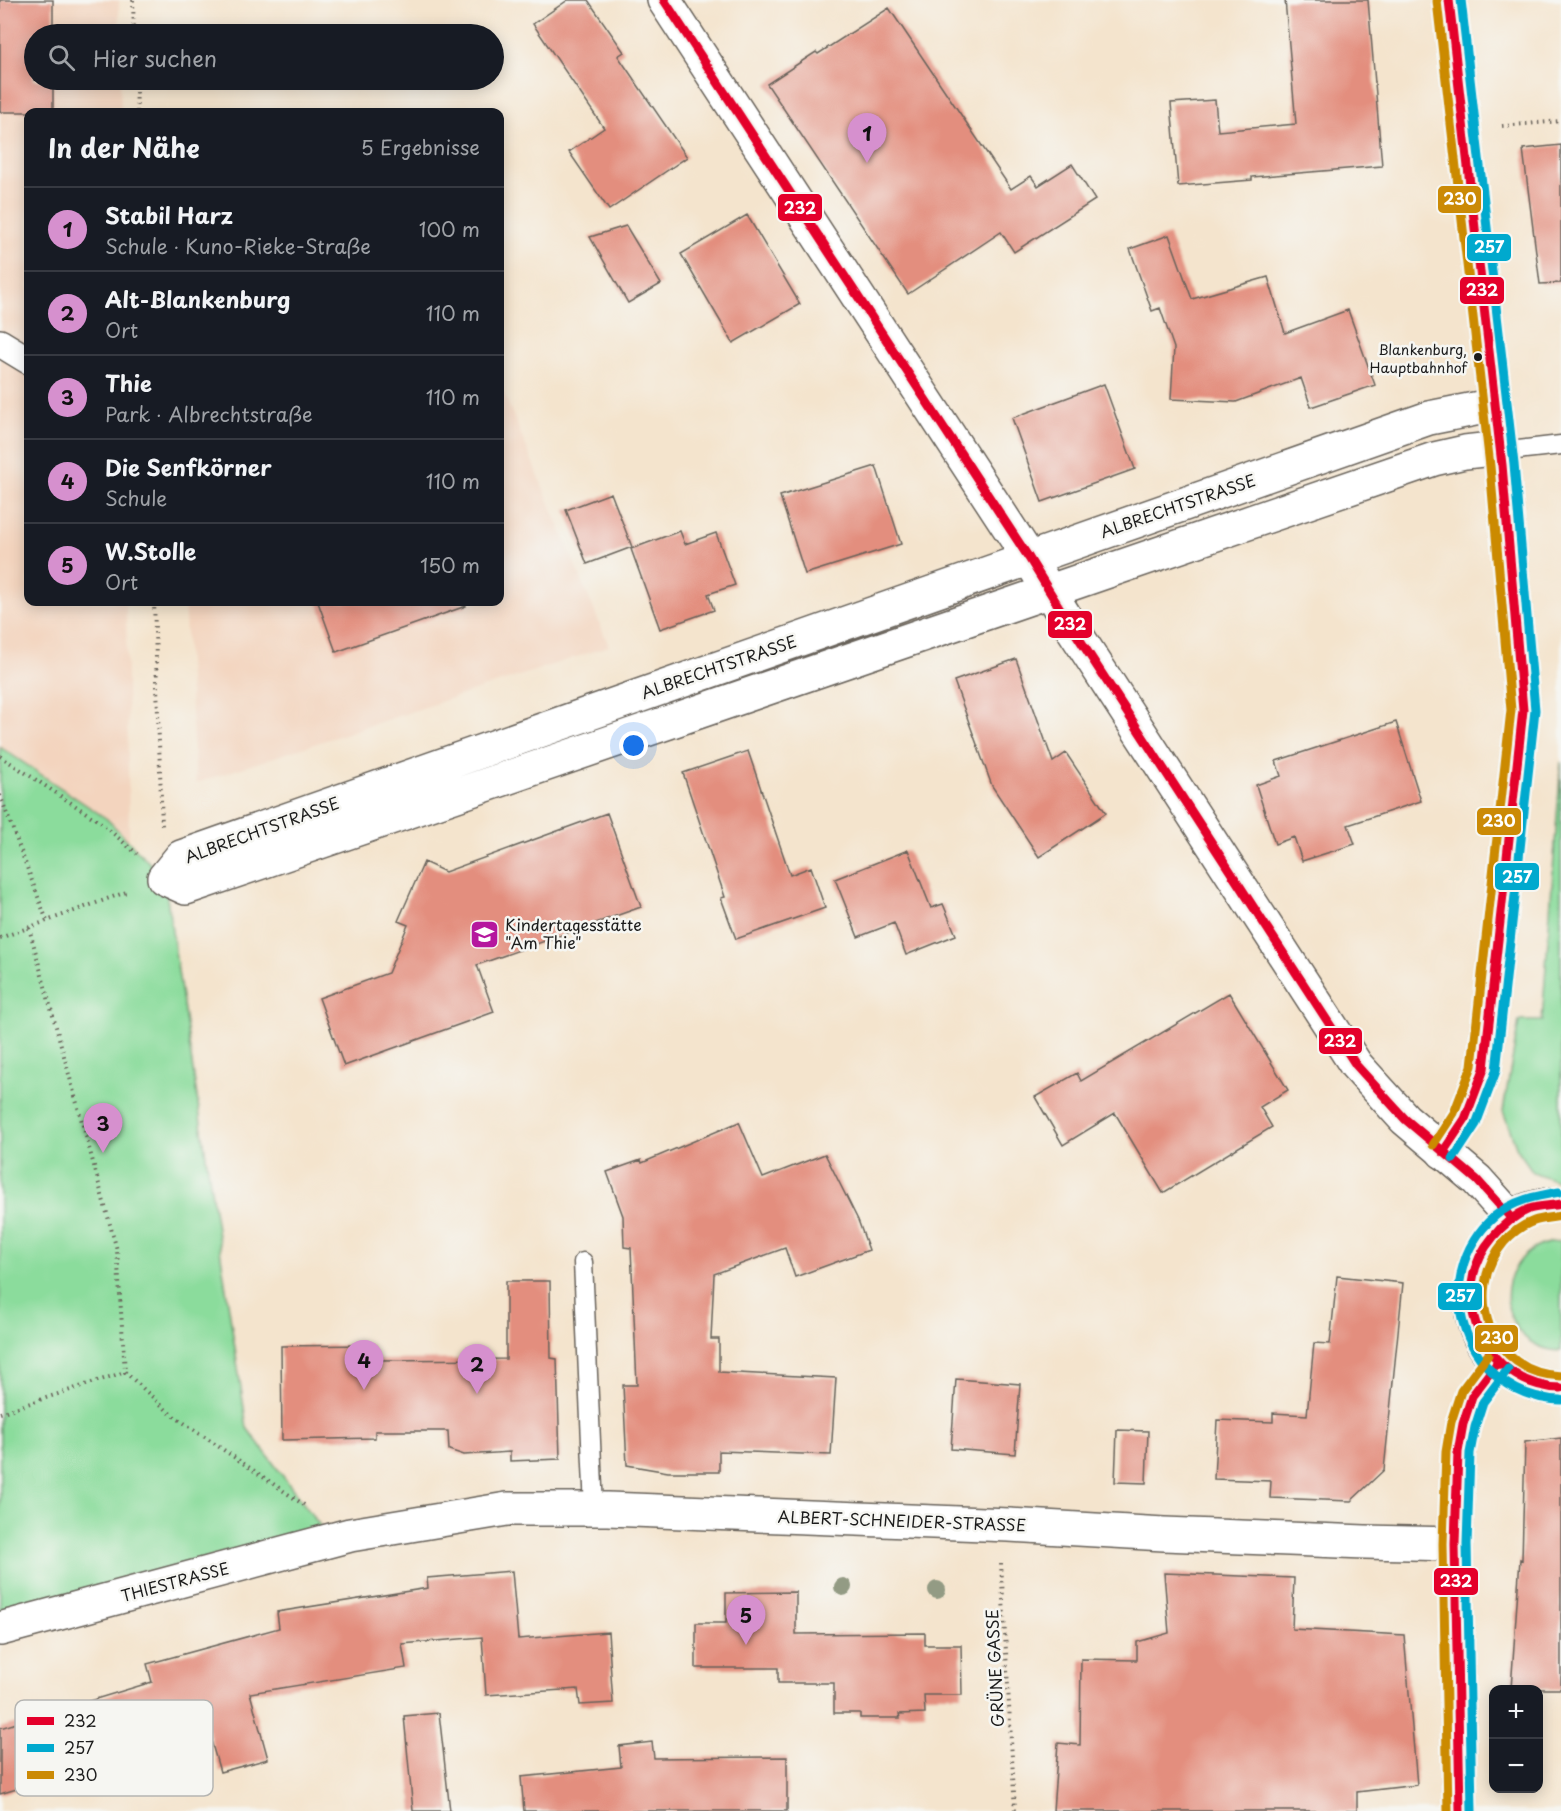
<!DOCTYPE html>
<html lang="de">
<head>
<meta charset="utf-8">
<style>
  :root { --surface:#171b24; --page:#242831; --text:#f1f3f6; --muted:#9ea1a6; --line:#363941; --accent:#d690ce }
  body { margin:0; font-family:"Playpen Sans",sans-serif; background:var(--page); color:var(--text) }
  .controls { position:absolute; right:18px; bottom:18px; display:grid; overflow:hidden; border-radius:12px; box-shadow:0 3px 15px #0003 }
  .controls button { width:54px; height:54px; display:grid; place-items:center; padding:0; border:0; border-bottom:2px solid var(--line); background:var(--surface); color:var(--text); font:30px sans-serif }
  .you { position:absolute; left:634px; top:746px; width:21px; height:21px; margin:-15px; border:4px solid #fff; border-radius:50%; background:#1a73e8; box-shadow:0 0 0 9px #1a73e833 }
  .badge { display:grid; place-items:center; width:39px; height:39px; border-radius:50%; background:var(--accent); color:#111; font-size:20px; font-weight:700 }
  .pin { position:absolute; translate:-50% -50px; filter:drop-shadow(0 2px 3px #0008) }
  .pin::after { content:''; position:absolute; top:32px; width:21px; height:18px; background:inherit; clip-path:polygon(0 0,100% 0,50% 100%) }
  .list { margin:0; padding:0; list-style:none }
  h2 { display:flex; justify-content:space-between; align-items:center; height:78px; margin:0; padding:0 24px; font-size:26px }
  h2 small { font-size:20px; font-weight:400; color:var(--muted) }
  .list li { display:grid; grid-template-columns:39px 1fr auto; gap:18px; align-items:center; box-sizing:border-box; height:84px; padding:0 24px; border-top:2px solid var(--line) }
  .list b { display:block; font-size:22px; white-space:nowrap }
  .list p { margin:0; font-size:20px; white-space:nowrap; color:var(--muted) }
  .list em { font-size:20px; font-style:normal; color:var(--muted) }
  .icon { flex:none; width:33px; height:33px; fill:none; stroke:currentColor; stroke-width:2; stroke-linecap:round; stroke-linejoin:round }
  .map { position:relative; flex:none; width:1561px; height:1811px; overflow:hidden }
  .search { position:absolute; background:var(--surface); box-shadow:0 3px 15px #0003; left:24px; top:24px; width:480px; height:66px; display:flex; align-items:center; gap:15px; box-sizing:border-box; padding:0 21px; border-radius:33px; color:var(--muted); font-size:22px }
  .panel { position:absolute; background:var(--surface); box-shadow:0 3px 15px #0003; left:24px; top:108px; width:480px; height:498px; border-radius:12px }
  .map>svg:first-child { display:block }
  .built { fill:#f3d4be }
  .green { fill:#8bdc9c; stroke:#547c5c; stroke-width:1.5 }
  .building { fill:#e38e7e }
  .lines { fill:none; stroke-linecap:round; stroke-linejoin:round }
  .service-casing { stroke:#68625a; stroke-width:21 }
  .pedestrian-casing { stroke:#68625a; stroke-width:30 }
  .minor-casing { stroke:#68625a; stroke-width:36 }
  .tertiary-casing { stroke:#68625a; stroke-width:36 }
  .path { stroke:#68625a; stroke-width:4; stroke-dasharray:1.5 4.5; stroke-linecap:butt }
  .service { stroke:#fff; stroke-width:18 }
  .pedestrian { stroke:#fff; stroke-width:27 }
  .minor { stroke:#fff; stroke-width:33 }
  .tertiary { stroke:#fff; stroke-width:33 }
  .bus-1-casing { stroke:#f6f6f2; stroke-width:14 }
  .bus-2-casing { stroke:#f6f6f2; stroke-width:14 }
  .bus-3-casing { stroke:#f6f6f2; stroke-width:14 }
  .bus-1 { stroke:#e4002b; stroke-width:9 }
  .bus-2 { stroke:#00a9ce; stroke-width:9 }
  .bus-3 { stroke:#cb8a06; stroke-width:9 }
  .tree { fill:#939b84 }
  .bus-dot { fill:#1c1c1c; stroke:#f6f6f2; stroke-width:2 }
  .labels { text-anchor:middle; stroke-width:5; stroke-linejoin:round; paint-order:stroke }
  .bus-label { font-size:14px; fill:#1c1c1c; stroke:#f6f6f2; text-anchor:end }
  .street-label { font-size:16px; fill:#1c1c1c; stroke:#f6f6f2 }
  .poi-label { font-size:16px; fill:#1c1c1c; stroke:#f6f6f2; text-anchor:start }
  .key { fill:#f6f6f2; stroke:#b5b5b2; stroke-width:1.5 }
  .key-label { font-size:16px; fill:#1c1c1c }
  .line-badge { stroke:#f6f6f2; stroke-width:2 }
  .badge-label { font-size:16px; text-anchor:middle; font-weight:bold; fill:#fff }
</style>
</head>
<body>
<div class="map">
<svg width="1561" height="1811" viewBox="0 0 1561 1811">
  <rect width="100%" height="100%" fill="#f6f6f2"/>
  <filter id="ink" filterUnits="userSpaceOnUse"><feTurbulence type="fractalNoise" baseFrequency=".0167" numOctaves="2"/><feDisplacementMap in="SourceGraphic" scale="12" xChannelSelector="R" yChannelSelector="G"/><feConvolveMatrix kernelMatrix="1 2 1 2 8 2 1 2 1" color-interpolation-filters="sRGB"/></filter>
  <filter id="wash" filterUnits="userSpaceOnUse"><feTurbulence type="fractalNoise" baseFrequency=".008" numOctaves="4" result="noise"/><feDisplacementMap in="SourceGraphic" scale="24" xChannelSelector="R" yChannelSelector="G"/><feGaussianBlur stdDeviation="1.35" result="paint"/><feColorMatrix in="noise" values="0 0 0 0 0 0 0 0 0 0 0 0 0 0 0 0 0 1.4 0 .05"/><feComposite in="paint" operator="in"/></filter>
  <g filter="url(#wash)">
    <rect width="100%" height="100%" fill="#f4e4cd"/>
    <path class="built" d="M0,0h119v34h-85v46h86l1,32h-93v490h98l3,240 -22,-23 -107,-72z
      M500,384l109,262 -413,137 -12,-181h316z"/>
    <path class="green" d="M0,747l107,72 57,59 83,550 74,99 -321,87z
      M1561,762v421l-28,-11 -16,-23 -14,-38 16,-90h23z
      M1561,1241v110c-71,-3 -72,-105 0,-110z"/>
    <g id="blocks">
      <path class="building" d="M0,0h53v34h-19v46h19v32h-53z
        M568,0h20l36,52 -6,4 69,101 -78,53 -40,-58 35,-24 -71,-104z
        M1285,0h83l14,166 -130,11v3l-74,6 -7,-83 44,-3 3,31 78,-7z
        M889,8l122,181 20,-13 7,10 34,-22 23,36 -81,52 -13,-20 -93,62 -141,-210 49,-32 2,2z
        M1561,145v138l-21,1 -17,-135z
        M747,215l53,89 -67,39 -52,-89z
        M626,226l35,58 -33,19 -38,-66z
        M1169,235l23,64 76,-22 17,56 63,-23 27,75 -64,22 -10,-29 -65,24 -65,-3 3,-51 -14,-40 -8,3 -22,-62z
        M1104,384l31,85 -93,33 -30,-84z
        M876,466l25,78 -96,30 -25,-78z
        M611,493l21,54 -45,17 -21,-54z
        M680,531l5,13 31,-11 19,52 -27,9 6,16 -54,19 -29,-80z
        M318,602h147l1,4 -130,46z
        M1016,659l37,103 13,-9 40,60 -67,44 -47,-71 -38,-105z
        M1396,722l25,79 -73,24 7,19 -53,17 -8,-24 -19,7 -19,-59 25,-9 -5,-15z
        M748,751l42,124 21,-8 14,41 -89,31 -15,-41 4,-1 -42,-124z
        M607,813l34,94 -164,58 17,47 -150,54 -25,-68 69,-25 20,-48 -10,-4 26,-59 21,10z
        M908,850l23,58 12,-4 13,31 -50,20 -12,-32 -36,14 -23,-58z
        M1229,993l59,97 -28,17 12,20 -109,66 -48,-80 -52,32 -28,-48 42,-24 4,8z
        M739,1122l24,56 62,-24 33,66 11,30 -74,27 -10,-29 -71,26 -3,65h8v33l117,6 -5,77 -112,-4v21h-51l-41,-7 -4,-80h14l-6,-137 -7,-1 -1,-31 -16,-44 34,-12 1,3z
        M1337,1276l66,7 -19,187 -33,31 -81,-3 1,-17 -57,-2 3,-59 56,2v-9l34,2 7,-72 16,1z
        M506,1281h44l1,77 6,1 3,100 -50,2v-9l-46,3 -15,-5 -1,-19h-73v7l-93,2 -1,-94 91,-1 1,15 133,-1z
        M956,1379l64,5 -5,70 -64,-5z
        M1117,1430l31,1 -2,52 -31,-1z
        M1561,1438v251h-50l9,-130 2,1 3,-118z
        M512,1571l6,68 90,-7 5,71 -33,2 -2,-16 -92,6 -4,-58 -80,7 4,24 -156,25 18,66 -48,13 -12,-42 -92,26 1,3 -117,35v-66l152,-46 -5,-18 132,-36 -2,-16 151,-24 -1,-10z
        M1164,1573l130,5 -2,51 112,6 13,150 -60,7v19h-304l5,-68 22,2 1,-86 56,1v-18l32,-9z
        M796,1592v42l129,-1v12h36l1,50h-38l1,18 -26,1 1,4h-40v-5h-26v-30h-56v-15h-82v-45h30v-30z
        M439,1713l11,98h-37l-9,-95z
        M652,1742l2,16 133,-1v54h-263l-3,-34 100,-10 -2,-21z"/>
    </g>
  </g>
  <g filter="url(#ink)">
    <use href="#blocks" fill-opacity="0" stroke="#68625a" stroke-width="1.5"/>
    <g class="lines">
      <defs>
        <path id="service" d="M1500,452l61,-7
          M583,1262l11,247"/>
        <path id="pedestrian" d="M0,343l28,17"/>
        <path id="minor" d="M1495,405l-66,13 -1248,439 -17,21 22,10 1248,-429 31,-7 35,-4
          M1443,1152l22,-33 19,-50 39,-359 -21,-245 -53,-465
          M0,1629l350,-94 157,-26h101l401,16 155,9 201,8 90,2"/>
        <path id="tertiary" d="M664,0l365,558 38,62 289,445 49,54 72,61 35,39
          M1561,1204c-93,0 -125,126 -44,172 13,8 28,12 44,12
          M1460,1811l-5,-267 3,-92 5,-28 9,-28 26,-34"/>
      </defs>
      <use href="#service" class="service-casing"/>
      <use href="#pedestrian" class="pedestrian-casing"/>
      <use href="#minor" class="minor-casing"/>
      <use href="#tertiary" class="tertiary-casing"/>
      <path class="path" d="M133,0l1,34
        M136,80l1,32
        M1502,126l59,-5
        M154,602l8,224
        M0,756l100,66 37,32
        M0,795l47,126
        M29,928l88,322 8,122 46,42 136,93
        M0,938l129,-47
        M0,1413l125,-41
        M1001,1563l14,248"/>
      <use href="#service" class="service"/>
      <use href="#pedestrian" class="pedestrian"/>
      <use href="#minor" class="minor"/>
      <use href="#tertiary" class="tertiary"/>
      <defs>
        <path id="bus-1" d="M664,0l365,558 38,62 289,445 49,54 72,61 35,39
          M1443,1152l22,-33 19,-50 39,-359 -21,-245 -53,-465
          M1561,1204c-10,2 -22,2 -32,5 -14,6 -27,17 -36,28 -50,58 -8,149 68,151
          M1460,1811l-5,-267 3,-92 5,-28 9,-28 26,-34"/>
        <path id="bus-2" d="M1453,1159l23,-35 20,-53 39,-361 -21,-246 -53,-464
          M1559,1192c-23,4 -45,8 -64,24 -71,62 -30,181 66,184
          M1472,1811l-5,-267 3,-91 5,-26 8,-25 25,-33"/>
        <path id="bus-3" d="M1433,1145l21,-32 18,-47 39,-356 -21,-244 -53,-465
          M1561,1216c-9,2 -19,2 -27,5 -11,4 -22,12 -30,21 -43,51 -13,132 57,134
          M1448,1811l-5,-267 3,-92 5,-30 10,-31 27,-36"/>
      </defs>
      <use href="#bus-1" class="bus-1-casing"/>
      <use href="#bus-2" class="bus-2-casing"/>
      <use href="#bus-3" class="bus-3-casing"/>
      <use href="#bus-1" class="bus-1"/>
      <use href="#bus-2" class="bus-2"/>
      <use href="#bus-3" class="bus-3"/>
    </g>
    <g class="tree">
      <circle cx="843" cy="1587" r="9"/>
      <circle cx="937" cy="1590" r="9"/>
    </g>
  </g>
  <defs>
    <symbol id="school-square" viewBox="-11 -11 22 22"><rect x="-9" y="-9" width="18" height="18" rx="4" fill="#b5179e" stroke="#f6f6f2"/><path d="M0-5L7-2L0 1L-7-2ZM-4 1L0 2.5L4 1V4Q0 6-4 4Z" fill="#fff"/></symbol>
  </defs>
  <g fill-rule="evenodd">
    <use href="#school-square" x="468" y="918" width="33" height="33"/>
  </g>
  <circle class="bus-dot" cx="1478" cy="357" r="5"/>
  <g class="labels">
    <g class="bus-label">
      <text x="1467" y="355">Blankenburg,<tspan x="1467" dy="18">Hauptbahnhof</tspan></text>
    </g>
    <g class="street-label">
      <text transform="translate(1178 506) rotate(-19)" y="6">ALBRECHTSTRASSE</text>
      <text transform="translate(719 667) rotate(-19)" y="6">ALBRECHTSTRASSE</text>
      <text transform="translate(262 830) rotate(-20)" y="6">ALBRECHTSTRASSE</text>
      <text transform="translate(902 1521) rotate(2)" y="6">ALBERT-SCHNEIDER-STRASSE</text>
      <text transform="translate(175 1582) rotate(-15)" y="6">THIESTRASSE</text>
      <text transform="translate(995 1668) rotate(-93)" y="6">GRÜNE GASSE</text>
    </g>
    <g class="poi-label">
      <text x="505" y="931">Kindertagesstätte<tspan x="505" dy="18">"Am Thie"</tspan></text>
    </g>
  </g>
  <rect x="15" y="1700" width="198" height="96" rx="9" class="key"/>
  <rect x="27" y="1717" width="27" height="8" fill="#e4002b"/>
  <rect x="27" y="1744" width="27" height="8" fill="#00a9ce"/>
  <rect x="27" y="1771" width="27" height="8" fill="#cb8a06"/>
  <g class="key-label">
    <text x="64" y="1727">232</text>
    <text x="64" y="1754">257</text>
    <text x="64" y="1781">230</text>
  </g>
  <g class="line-badge">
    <rect x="1437" y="185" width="45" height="29" rx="6" fill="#cb8a06"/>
    <rect x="777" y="193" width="46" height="29" rx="6" fill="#e4002b"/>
    <rect x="1466" y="233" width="46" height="29" rx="6" fill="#00a9ce"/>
    <rect x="1459" y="276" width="46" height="29" rx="6" fill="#e4002b"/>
    <rect x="1047" y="610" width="46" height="29" rx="6" fill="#e4002b"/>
    <rect x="1476" y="807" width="46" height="29" rx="6" fill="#cb8a06"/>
    <rect x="1494" y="862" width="46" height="29" rx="6" fill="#00a9ce"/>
    <rect x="1318" y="1027" width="45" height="28" rx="6" fill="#e4002b"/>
    <rect x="1437" y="1282" width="46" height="29" rx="6" fill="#00a9ce"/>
    <rect x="1474" y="1324" width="45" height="29" rx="6" fill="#cb8a06"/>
    <rect x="1433" y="1567" width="46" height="29" rx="6" fill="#e4002b"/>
  </g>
  <g class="badge-label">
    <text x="1460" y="205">230</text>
    <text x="800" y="214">232</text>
    <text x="1489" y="253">257</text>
    <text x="1482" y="296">232</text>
    <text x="1070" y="630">232</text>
    <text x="1499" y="827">230</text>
    <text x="1517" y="883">257</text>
    <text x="1340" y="1047">232</text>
    <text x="1460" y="1302">257</text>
    <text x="1497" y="1344">230</text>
    <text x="1456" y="1587">232</text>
  </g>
</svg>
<div class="controls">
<button>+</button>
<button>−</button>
</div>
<div class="you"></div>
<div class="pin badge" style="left:867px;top:163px">1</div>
<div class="pin badge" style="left:477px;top:1394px">2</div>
<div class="pin badge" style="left:103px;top:1153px">3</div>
<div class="pin badge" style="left:364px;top:1390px">4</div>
<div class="pin badge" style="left:746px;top:1645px">5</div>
<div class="search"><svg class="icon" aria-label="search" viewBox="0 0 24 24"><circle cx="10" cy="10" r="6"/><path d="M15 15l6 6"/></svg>Hier suchen</div>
<section class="panel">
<h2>In der Nähe<small>5 Ergebnisse</small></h2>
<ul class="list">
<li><span class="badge">1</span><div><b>Stabil Harz</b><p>Schule · Kuno-Rieke-Straße</p></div><em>100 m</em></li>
<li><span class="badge">2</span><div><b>Alt-Blankenburg</b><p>Ort</p></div><em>110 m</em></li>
<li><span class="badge">3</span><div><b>Thie</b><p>Park · Albrechtstraße</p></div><em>110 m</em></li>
<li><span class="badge">4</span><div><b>Die Senfkörner</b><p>Schule</p></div><em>110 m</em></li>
<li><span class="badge">5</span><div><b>W.Stolle</b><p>Ort</p></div><em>150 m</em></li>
</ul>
</section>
</div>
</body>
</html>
